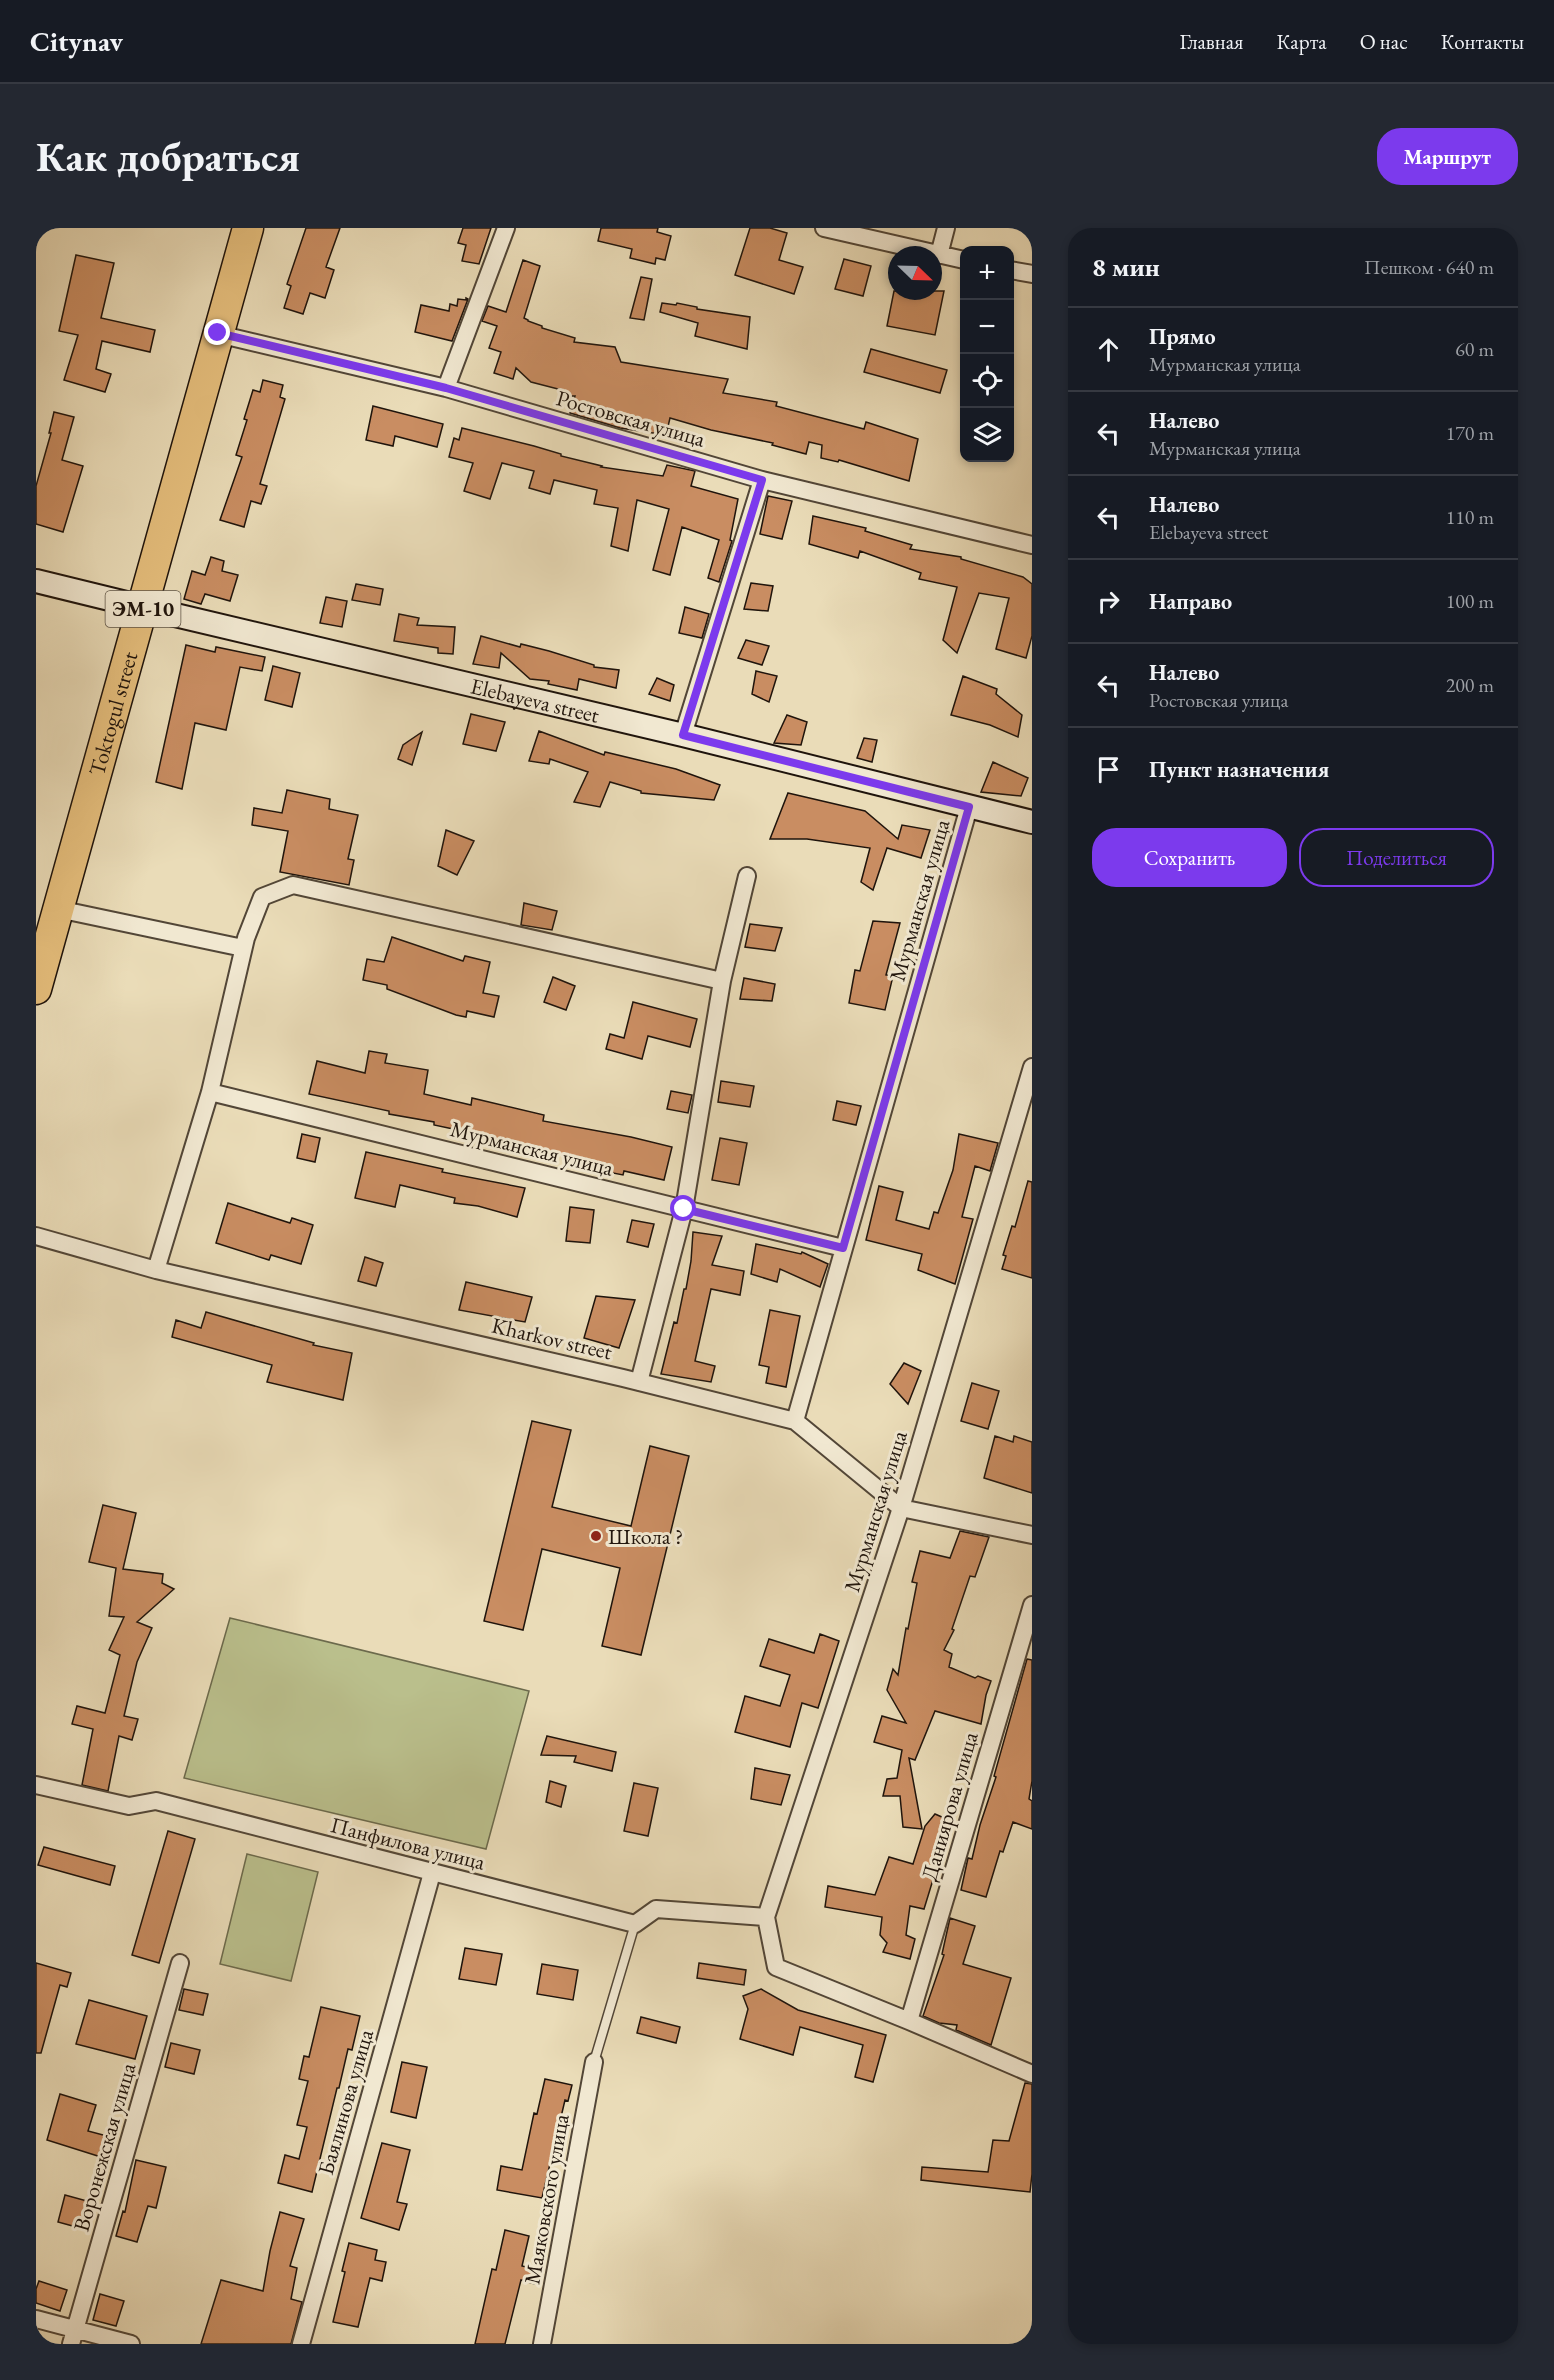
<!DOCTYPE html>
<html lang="ru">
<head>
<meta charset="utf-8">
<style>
  :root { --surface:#171b24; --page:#242831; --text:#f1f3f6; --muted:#9ea1a6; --line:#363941; --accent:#7c3aed }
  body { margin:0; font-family:"EB Garamond",serif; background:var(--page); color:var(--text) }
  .controls { position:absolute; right:18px; top:18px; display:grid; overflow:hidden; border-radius:12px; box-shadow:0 3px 9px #0003 }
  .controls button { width:54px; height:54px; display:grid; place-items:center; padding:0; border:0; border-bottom:2px solid var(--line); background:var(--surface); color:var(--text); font:30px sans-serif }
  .compass { position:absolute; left:852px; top:18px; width:54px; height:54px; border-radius:50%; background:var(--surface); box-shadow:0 3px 9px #0003; rotate:113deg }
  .stop { position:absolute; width:18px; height:18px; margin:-14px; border:4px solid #7c3aed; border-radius:50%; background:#fff }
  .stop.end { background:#7c3aed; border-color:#fff; box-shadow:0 2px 6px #0008 }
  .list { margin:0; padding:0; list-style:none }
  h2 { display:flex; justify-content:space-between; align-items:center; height:78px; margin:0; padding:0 24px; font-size:26px }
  h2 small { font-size:20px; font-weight:400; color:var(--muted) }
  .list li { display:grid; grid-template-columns:39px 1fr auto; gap:18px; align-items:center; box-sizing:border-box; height:84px; padding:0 24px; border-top:2px solid var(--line) }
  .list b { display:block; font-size:22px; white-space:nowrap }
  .list p { margin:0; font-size:20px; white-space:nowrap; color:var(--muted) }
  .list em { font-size:20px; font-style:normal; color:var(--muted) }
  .actions { display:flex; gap:12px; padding:18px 24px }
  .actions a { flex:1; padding:14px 0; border:2px solid var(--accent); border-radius:24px; text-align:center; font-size:21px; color:var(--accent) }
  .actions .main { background:var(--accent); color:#fff }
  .icon { flex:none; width:33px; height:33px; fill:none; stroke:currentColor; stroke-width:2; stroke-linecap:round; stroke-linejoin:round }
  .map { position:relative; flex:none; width:996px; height:2116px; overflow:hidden; border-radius:24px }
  header { display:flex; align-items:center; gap:36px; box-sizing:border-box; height:84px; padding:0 30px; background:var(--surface); border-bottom:2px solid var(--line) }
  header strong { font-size:28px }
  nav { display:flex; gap:33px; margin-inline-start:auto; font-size:21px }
  .intro { display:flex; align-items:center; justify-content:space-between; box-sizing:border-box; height:144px; padding:0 36px }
  h1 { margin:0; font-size:42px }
  .button { padding:15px 27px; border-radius:24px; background:var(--accent); color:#fff; font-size:21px; font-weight:700 }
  main { display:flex; gap:36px; padding:0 36px }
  aside { flex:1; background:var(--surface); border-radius:24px; box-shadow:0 3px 9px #0003 }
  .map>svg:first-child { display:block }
  .green { fill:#babf8c; stroke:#6c6a4c; stroke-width:1.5 }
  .building { fill:#c98d62; stroke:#1f140c; stroke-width:1.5 }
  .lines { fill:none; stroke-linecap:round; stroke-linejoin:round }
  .lane-casing { stroke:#524637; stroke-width:11 }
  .street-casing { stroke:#524637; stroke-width:20 }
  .secondary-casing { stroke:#1f140c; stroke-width:26 }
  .highway-casing { stroke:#1f140c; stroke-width:33 }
  .lane { stroke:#f1e8d1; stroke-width:8 }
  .street { stroke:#f1e8d1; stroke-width:16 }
  .secondary { stroke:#f1e8d1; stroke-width:22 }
  .highway { stroke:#e5be7c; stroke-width:30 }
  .route { stroke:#7c3aed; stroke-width:8 }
  .poi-dot { fill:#8f2418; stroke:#f1e8d1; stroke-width:2 }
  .labels { text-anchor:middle; stroke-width:6; stroke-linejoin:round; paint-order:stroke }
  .shield { fill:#f1e8d1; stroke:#5e5447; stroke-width:1.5 }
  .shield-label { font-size:21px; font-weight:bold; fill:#1f140c }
  .street-label { font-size:22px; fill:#1f140c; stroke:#f1e8d1 }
  .poi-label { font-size:22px; fill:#1f140c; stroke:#f1e8d1; text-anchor:start }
</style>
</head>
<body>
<header>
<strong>Citynav</strong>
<nav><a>Главная</a><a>Карта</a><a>О нас</a><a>Контакты</a></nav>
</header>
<div class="intro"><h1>Как добраться</h1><a class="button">Маршрут</a></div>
<main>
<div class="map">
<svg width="996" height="2116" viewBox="0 0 996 2116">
  <rect width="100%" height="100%" fill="#eadcb8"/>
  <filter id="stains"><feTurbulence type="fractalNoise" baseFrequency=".00333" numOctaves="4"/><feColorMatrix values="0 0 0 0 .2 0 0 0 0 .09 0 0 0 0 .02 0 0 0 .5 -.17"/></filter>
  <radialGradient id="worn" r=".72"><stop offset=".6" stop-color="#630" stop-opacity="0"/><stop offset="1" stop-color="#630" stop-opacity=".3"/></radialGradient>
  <path class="green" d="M194,1390l299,73 -43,158 -302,-71z
    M211,1626l71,18 -27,109 -71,-17z"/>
  <path class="building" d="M270,0h34l-14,39 8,3 -9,28 -15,-5 -7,21 -19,-6 7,-22 -4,-2z
    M427,0h28l-12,36 -17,-3 4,-16 -8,-2z
    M565,0h57l-1,4 14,4 -6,24 -9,-2 -1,6 -25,-6 2,-9 -34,-8z
    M714,0h20l17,5 -8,27 24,7 -9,27 -59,-19z
    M40,27l38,8 -13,55 54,12 -5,22 -48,-11 -6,28 15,5 -6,18 -41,-12 14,-45 -19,-4z
    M808,31l27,7 -8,30 -28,-7z
    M487,32l17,6 -16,52 4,2v1l14,5v2l33,10 -1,4 41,5 6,15 107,17 -5,14 54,9 -1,4 88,23 2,-7 52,17 -9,42 -70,-21 -1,2 -17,-4 1,-13 -13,-3 -3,12 -34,-9 1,-2 -62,-13 -41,-12 -4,17 -46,-7 -50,-15 5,-17h-15l2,-6 -31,-8 -15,-14 -3,11 -19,-6 7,-21 -12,-4 8,-22 -15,-5 6,-15 18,6z
    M605,49l11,2 -8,41 -14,-2z
    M858,63h50l-9,44 -48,-9z
    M430,70l2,1 -16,42 -37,-9 6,-27 28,6 1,-7 7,2 1,-7 8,1z
    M626,75l14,2 1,-2 20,4v2l53,8 -3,32 -52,-13 3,-13 -38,-11z
    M835,121l76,21 -7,23 -76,-21z
    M227,152l20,5 -3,12 5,2 -25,85 7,2 -6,18 -10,-3 -7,26 -24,-7 22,-63 -6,-2 11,-35 -3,-1 9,-29 7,2z
    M337,178l70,18 -6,23 -42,-11 -2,10 -27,-6z
    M18,184l20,5 -12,43 21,6 -20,66 -27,-8v-38l15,-53h-2z
    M426,200l72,18 27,8v2l41,10 -1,1 62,9 4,-11 28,6 -4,15 47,13 -8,41 2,1 -13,41 -11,-4 11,-38 -37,-13 -12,48 -17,-5 16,-61 -32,-9 -9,51 -17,-5 7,-38 -24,-4 3,-14 -43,-10 -4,14 -21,-6 5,-17 -32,-8 -12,36 -26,-8 9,-28 -24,-6 5,-19 5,2z
    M732,268l24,5 -10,38 -22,-5z
    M777,288l53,12 -1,3 47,14 -2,4 51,8v2l62,18 9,7v52l-6,22 -30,-9 13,-51 -30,-5 -22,60 -14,-13 14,-53 -38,-8 2,-6 -61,-22 -2,7 -49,-14z
    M175,329l13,4 -2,10 16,4 -8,26 -25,-7 -4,10 -17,-5 8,-28 13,4z
    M715,355l22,3 -5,25 -24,-2z
    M320,356l27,5 -3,16 -28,-5z
    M290,369l21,4 -5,26 -22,-4z
    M649,379l24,7 -7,24 -23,-5z
    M363,386l20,4 -2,7 38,2 -2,27 -15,-1v-5l-44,-7z
    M445,408l39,11 1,-3 28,7 45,14v2l25,3 -3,18 -37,-9 -2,11 -29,-6 1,-3 -19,-2 -29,-26 -2,15 -26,-4z
    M710,412l23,6 -7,19 -24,-7z
    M150,417l29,7 1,-5 49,10 -3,14 -22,-4 -14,63 -31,-7 -13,66 -26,-7z
    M237,438l27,7 -8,34 -27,-7z
    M720,443l21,5 -8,26 -17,-8z
    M927,448l34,13 -1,5 26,21 -4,22 -28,-12 -39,-10z
    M621,450l17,7 -4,16 -21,-7z
    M435,486l34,8 -9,29 -33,-7z
    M751,487l20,7 -6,23 -27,-2z
    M503,503l65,24 1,-3 71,17 44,16 -6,15 -73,-7v-2l-31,-9 -10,25 -26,-5 14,-30 -38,-13 -1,5 -20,-3z
    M386,504l-10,33 -14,-6 5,-14z
    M828,510l13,2 -5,22 -15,-4z
    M957,534l35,16 -7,18 -40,-4z
    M251,562l43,9 -1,10 29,6 -10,44 6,1 -5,25 -69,-13 8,-41 -36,-6 2,-17 28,5z
    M752,565l77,18 33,28 4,-14 28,5 -9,28 -34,-10 -14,42 -12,-8 9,-34 -63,-9h-37z
    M410,602l28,11 -17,34 -19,-9z
    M488,675l33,8 -5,19 -31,-5z
    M837,693l27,2 -14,52 7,1 -8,34 -36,-7 6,-33 5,1z
    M714,696l32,4 -7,23 -30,-4z
    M356,709l71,24 2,-5 25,6 -7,31 16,3 -5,21 -27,-6 -1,6 -10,-2 -69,-26v-4l-24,-5 4,-21 17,3z
    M517,749l22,9 -9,24 -22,-8z
    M708,750l31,6 -3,17 -32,-2z
    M597,774l64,17 -7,28 -42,-11 -6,23 -36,-10 4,-15 14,4z
    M333,823l18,3 -2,9 43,7 -4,24 47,11 1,-7 72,17 -1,6 88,16 41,10 -8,33 -40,-9 -1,4 -46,-9 2,-9 -36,-6 -85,-22v1l-24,-5v-3l-45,-8v-3l-80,-17 8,-33 48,12z
    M685,853l33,5 -4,21 -32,-5z
    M635,863l21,4 -4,18 -21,-4z
    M801,873l24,5 -5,19 -23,-5z
    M266,906l18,4 -5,24 -18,-4z
    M923,906l39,9 -8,28 -15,-5 -13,51 11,2 -18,65 -37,-14 4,-16 -56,-14 13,-54 24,6 -7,28 33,9 5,-17 4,1 15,-43z
    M684,910l27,5 -8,42 -27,-5z
    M330,924l77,17 -1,3 83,16 -8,29 -39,-11 -24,-3 1,-5 -55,-13 -5,22 -40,-9z
    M992,953l4,1v96l-30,-9 4,-13 -3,-1 9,-29 3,1z
    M192,975l62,20 2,-5 21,7 -12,39 -30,-9 -2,5 -53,-17z
    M534,979l24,3 -4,33 -24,-2z
    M596,992l22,4 -6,23 -21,-5z
    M657,1004l29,4 -10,29 32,6 -4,24 -29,-6 -16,72 20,5 -4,16 -50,-8 13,-52 3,1 7,-34h2l5,-28z
    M720,1016l45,10 1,-2 26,12 -8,23 -40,-18 -3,13 -26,-8z
    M329,1029l18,6 -7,23 -18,-5z
    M430,1054l66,15 -7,25 -66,-12z
    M560,1068l39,4 -16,48 -35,-10z
    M734,1082l30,6 -14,71 -20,-4 3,-16 -10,-2z
    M170,1084l108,31 -1,2 39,8 -9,47 -76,-18 5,-17 -100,-28 4,-17 25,8z
    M868,1135l17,8 -13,33 -18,-20z
    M936,1155l27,8 -11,38 -27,-8z
    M496,1193l39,9 -19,77 79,19 19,-80 39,10 -48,199 -39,-9 18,-78 -78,-19 -19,81 -39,-9z
    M959,1208l18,6 1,-6 18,6v51l-48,-15z
    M67,1277l33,8 -13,56 40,5 -1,9 12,6 -37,33 15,6 -15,34 -13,54 14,3 -6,21 -13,-4 -11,55 -26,-6 11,-56 -21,-5 5,-18 28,7 15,-58 -11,-5 15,-33 -15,-1 7,-48 -27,-6z
    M924,1303l29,6 -14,40 -5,-1 -18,53 2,1 -10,20 8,4 -3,13 26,11 3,-2 13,5 -5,14 -5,29 -46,-13 -20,49 -6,-2 13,71 -19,-2 -3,-31h-17l4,-17 10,-1 5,-28 -28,-8 8,-26 24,7 -19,-33 6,-21 5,6 8,-47 2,1 9,-46 -5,-1 8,-31 30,7z
    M784,1406l19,7 -21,67 -16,-5 -12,44 -55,-15 10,-36 35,10 10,-31 -30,-9 9,-27 45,14z
    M991,1431l5,1v121l-3,18 3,2v28l-19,-7 -10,30 -3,-1 -14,46 -25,-7 7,-32 4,1 8,-34 16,-48 -2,-1z
    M511,1508l69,16 -4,19 -38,-9 2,-6 -35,-1z
    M719,1540l35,7 -9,30 -30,-6z
    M514,1553l16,5 -5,21 -15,-5z
    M598,1555l24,5 -10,48 -24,-5z
    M899,1586l16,7 -27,88 -14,-3 -4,29 9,4 -5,20 -27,-7 4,-9 -7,-8 2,-18 -57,-10 3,-21 47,9 14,-38 24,7 12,-38z
    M132,1603l27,8 -36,124 -27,-8z
    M8,1619l71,19 -5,19 -72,-20z
    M914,1690l25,8 -12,38 48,14 -20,67 -35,-15 1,-5 -18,-2 -16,-7 21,-61 -2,-1z
    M429,1720l37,6 -6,31 -37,-6z
    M0,1735l35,10 -4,14 -7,-2 -19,68h-5z
    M663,1735l47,7 -2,15 -47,-7z
    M506,1736l36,6 -5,30 -36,-6z
    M148,1761l24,5 -5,21 -24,-5z
    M725,1761l37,21 88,25 -13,47 -18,-5 8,-32 -63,-18 -7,28 -53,-16 8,-30 -5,-13z
    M53,1772l58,16 -12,43 -59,-15z
    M285,1779l39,9 -8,34 -4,-1 -9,39h-2l-25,104 -34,-9 7,-28 14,4 8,-32 -10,-2 11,-44 -9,-2 5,-23 5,1z
    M605,1789l39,10 -4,16 -39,-10z
    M135,1815l29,7 -6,24 -29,-7z
    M366,1834l25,5 -11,51 -25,-6z
    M509,1851l27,6 -4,16 -3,-1 -23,98 -45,-8 4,-24 21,4 12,-57 3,1z
    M989,1855l7,1v90l-2,18 -109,-12 1,-13 66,5 5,-32 16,1z
    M24,1866l36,11 -8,26 19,5 -6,21 -54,-17z
    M346,1915l28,7 -13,52 10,2 -8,26 -38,-12z
    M100,1932l30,7 -10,41 -8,-2 -11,36 -21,-6 7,-25 2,1z
    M29,1967l22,6 -7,27 -22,-6z
    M244,1984l24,7 -14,47 7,2 -6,31 11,3 -11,42h-90l20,-64 42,11 7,-40z
    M469,2002l24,6 -7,30 17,4 -4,14 -14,-4 -16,64h-30l17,-75 4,1z
    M313,2015l28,7 -2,10 11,2 -4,19 -12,-3 -12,49 -25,-5 12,-50 -3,-1z
    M3,2053l28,9 -7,21 -24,-8v-14z
    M64,2066l24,7 -8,25 -23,-6z"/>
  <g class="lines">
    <defs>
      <path id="lane" d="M558,1834l41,-138"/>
      <path id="street" d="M788,0l140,32
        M903,27l7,-27
        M974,42l22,4
        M182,106l228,54 316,92 270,65
        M410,160l60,-160
        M647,507l79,-255
        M22,681l185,39
        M996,839l-131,441 -135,409 10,50 133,54 123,53
        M174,864l633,156
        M0,1008l120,34 467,108 172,43 106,87 131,27
        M120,1042l54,-178 36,-154 16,-41 31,-12 429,96
        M603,1154l45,-173 38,-228 25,-105
        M759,1193l174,-614
        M0,1557l93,21 27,-5 479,123 21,-15 110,8
        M873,1793l123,-416
        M0,2091l95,25
        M35,2116l109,-381
        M265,2116l131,-471
        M506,2116l52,-282"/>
      <g id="secondary">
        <path id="s1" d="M0,353l135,33 512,121 349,87"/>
      </g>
      <g id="highway">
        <path id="s2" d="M0,761l212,-761"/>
      </g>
    </defs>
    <use href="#lane" class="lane-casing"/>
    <use href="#street" class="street-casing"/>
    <use href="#secondary" class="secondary-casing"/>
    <use href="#highway" class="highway-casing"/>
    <use href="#lane" class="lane"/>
    <use href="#street" class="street"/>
    <use href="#secondary" class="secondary"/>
    <use href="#highway" class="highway"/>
  </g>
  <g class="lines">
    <path class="route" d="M182,105l228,55 316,92 -79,255 286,72 -126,441 -159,-39"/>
  </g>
  <circle class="poi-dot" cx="560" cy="1308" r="6"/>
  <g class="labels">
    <rect class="shield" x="69.5" y="363" width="75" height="36" rx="4.5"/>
    <g class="shield-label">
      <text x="107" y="388">ЭМ-10</text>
    </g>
    <g class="street-label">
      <text transform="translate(595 190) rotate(16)" y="8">Ростовская улица</text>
      <text dy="8" stroke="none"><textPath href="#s1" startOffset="513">Elebayeva street</textPath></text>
      <text dy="8" stroke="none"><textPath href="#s2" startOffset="286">Toktogul street</textPath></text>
      <text transform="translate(883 672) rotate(-74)" y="8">Мурманская улица</text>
      <text transform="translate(496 920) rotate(14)" y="8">Мурманская улица</text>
      <text transform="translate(516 1110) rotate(13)" y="8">Kharkov street</text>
      <text transform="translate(839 1283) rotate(-73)" y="8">Мурманская улица</text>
      <text transform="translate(913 1578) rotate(-74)" y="8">Даниярова улица</text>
      <text transform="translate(372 1615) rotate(14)" y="8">Панфилова улица</text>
      <text transform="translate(309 1874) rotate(-74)" y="8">Баялинова улица</text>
      <text transform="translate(68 1919) rotate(-74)" y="8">Воронежская улица</text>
      <text transform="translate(510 1971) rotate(-80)" y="8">Маяковского улица</text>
    </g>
    <g class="poi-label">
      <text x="572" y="1316">Школа ?</text>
    </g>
  </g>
  <rect width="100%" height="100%" filter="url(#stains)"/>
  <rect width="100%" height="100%" fill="url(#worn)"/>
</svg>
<div class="controls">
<button>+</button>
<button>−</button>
<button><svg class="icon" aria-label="locate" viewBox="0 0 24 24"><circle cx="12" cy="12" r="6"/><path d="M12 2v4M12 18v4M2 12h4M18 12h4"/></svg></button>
<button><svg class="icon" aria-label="layers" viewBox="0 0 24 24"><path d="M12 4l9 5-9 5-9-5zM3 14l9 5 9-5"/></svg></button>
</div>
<svg class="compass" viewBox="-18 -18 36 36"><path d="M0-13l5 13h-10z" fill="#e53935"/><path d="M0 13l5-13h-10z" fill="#9ea1a6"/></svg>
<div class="stop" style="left:648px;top:981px"></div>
<div class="stop end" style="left:182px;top:105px"></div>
</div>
<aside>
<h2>8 мин<small>Пешком · 640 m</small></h2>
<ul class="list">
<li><svg class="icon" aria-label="ahead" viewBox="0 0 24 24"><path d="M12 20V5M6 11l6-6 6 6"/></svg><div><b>Прямо</b><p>Мурманская улица</p></div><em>60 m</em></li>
<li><svg class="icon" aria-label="left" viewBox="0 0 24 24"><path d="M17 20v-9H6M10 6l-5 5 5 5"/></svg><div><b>Налево</b><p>Мурманская улица</p></div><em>170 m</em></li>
<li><svg class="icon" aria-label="left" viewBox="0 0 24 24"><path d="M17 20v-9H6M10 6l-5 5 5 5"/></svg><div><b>Налево</b><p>Elebayeva street</p></div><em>110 m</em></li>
<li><svg class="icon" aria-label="right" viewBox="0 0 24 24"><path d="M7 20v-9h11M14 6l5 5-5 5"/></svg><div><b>Направо</b></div><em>100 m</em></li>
<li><svg class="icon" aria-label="left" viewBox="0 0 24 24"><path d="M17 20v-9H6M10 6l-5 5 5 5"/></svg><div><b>Налево</b><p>Ростовская улица</p></div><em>200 m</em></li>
<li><svg class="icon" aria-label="arrive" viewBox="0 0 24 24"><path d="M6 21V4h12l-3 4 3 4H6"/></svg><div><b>Пункт назначения</b></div></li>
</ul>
<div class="actions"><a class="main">Сохранить</a><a>Поделиться</a></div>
</aside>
</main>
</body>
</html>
